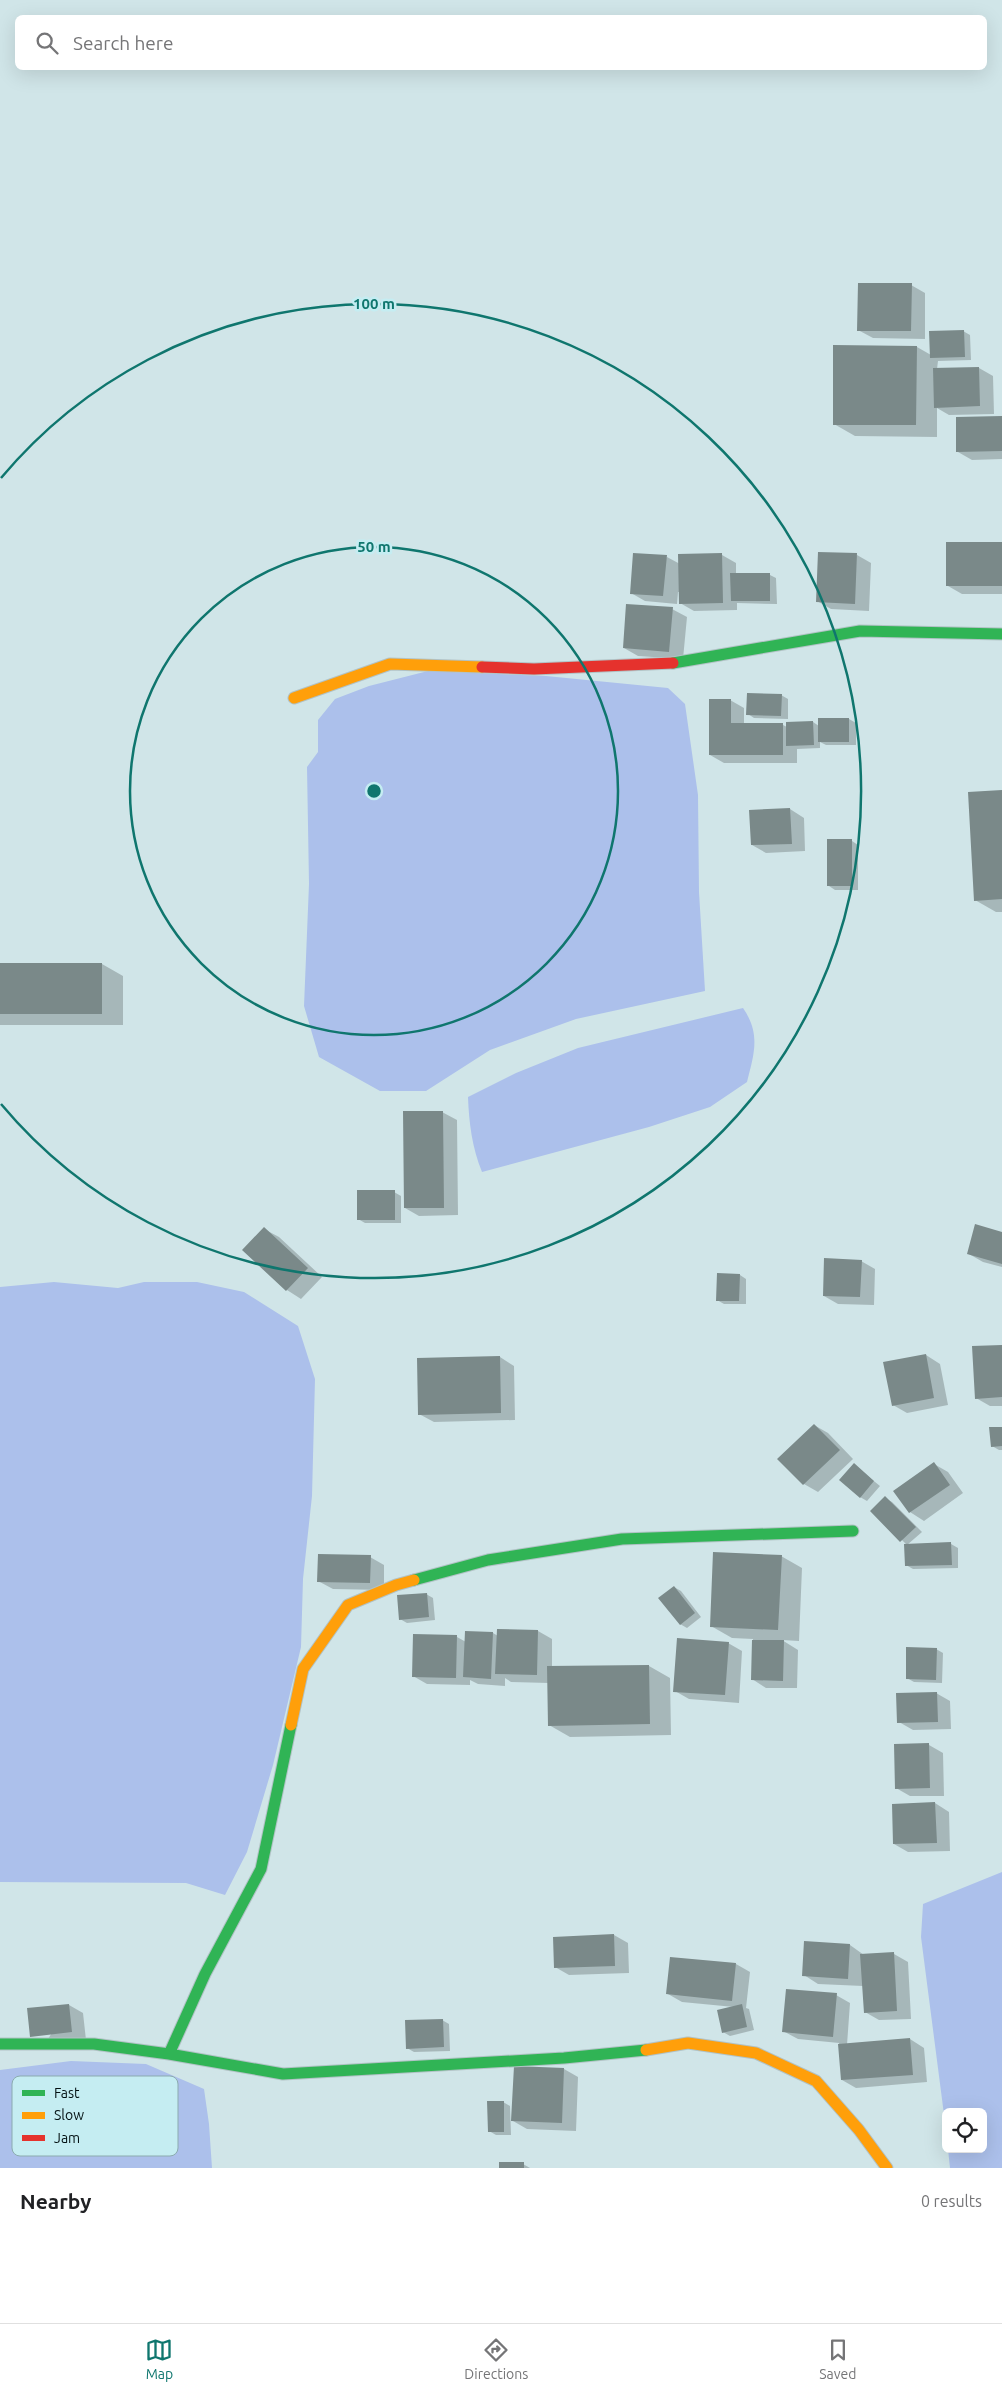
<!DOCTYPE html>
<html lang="en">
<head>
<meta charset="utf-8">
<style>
  :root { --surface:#fff; --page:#f6f6f6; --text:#202124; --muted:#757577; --line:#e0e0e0; --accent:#0f766e }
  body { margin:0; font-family:Ubuntu,sans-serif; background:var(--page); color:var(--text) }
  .controls { position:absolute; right:15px; bottom:15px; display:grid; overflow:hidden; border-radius:8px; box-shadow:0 5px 20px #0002 }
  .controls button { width:45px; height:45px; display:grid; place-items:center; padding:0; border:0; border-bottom:1px solid var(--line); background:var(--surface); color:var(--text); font:25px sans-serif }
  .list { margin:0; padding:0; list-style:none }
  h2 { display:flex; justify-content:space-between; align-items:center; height:65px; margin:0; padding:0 20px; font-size:21px }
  h2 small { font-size:16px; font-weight:400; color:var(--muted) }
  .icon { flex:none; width:28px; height:28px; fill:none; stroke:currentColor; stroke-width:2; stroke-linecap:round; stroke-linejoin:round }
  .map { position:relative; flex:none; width:1002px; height:2168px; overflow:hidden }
  .search { position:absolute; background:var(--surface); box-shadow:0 5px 20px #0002; left:15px; right:15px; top:15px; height:55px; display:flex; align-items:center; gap:12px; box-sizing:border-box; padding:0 18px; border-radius:8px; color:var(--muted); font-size:19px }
  .sheet { height:155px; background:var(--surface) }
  nav { display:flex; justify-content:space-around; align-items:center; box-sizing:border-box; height:70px; border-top:1px solid var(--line); background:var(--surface); font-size:14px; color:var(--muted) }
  nav a { display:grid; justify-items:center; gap:2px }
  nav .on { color:var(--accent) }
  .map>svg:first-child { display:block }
  .water { fill:#acc0eb }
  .shadow { fill:#0003 }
  .building { fill:#7a8989 }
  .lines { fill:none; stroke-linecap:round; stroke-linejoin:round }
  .fast-casing { stroke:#b1c2c5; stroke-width:13 }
  .slow-casing { stroke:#b1c2c5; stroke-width:13 }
  .jam-casing { stroke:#b1c2c5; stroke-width:13 }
  .fast { stroke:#30b455; stroke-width:11 }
  .slow { stroke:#ff9f0a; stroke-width:11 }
  .jam { stroke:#e5322d; stroke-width:11 }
  .ring { fill:none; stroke:#0f766e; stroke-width:2.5 }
  .key { fill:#c5edf2; stroke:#8babaf; stroke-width:1 }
  .key-label { font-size:14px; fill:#031012 }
  .centre { fill:#0f766e; stroke:#c5edf2; stroke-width:2.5 }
  .ring-label { font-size:15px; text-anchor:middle; font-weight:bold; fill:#0f766e; stroke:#c5edf2; stroke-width:5; stroke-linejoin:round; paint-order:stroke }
</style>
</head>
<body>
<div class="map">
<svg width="1002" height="2168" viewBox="0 0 1002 2168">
  <rect width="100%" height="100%" fill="#d0e5e8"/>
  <path class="water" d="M428,671l118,5 122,12 17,16 13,91 1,97 6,99 -129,28 -86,31 -64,41h-46l-61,-34 -15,-51 5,-122 -2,-117 11,-15v-32l17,-21 34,-13z
    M743,1008c18,26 11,46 4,74l-37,25 -61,20 -167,45c-10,-25 -13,-49 -14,-75l48,-24 62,-25z
    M54,1282l64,6 26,-6h53l47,10 54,34 17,53 -3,117 -9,83 -2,68 -28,118 -26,87 -22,43 -39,-12 -186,-1v-595z
    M1002,1872v296h-52l-2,-19h35v-37h-37v18l-25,-193 2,-33z
    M71,2061l75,3 58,25 5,35 3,44h-212v-98z"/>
  <path class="shadow" d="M911,285l14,8v46l-52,-1 -15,-8z
    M963,331l7,4 1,25 -33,1 -1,8 42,-1 14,8 1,38 -45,1 -12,-7v29l-82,-1 -21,-12 83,-77 14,8z
    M1002,417v42l-30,1 -14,-8z
    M1002,544v50h-40l-14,-8z
    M722,555l14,8v12h34l6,3 1,26 -40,-1v7l-43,1 -14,-8v-11h-2l-1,12 -32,-3 -14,-8 36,-36 13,7z
    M857,555l14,8 -2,48 -38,-2 -14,-8z
    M672,609l15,8 -4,42 -45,-3 -14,-8z
    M781,695l7,4v20l-34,-1 -6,-4z
    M730,700l14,8v17h39l4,2 26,-5 6,4v-7h30l7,4v22h-30l-6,-3v6l-23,1v14h-73l-14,-8z
    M1002,791v121h-6l-21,-12z
    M790,809l14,9 1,33 -39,2 -14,-8z
    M852,841l6,4v45h-23l-6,-4z
    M0,964h102l21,12v49h-123z
    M442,1112l15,8 1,95 -39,1 -14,-8z
    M394,1192l7,4v27h-36l-7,-4z
    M264,1229l15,8 43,40 -21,22 -14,-9 -43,-40z
    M1002,1233v34l-19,-5 -14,-8z
    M861,1261l14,8 -1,36 -36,-1 -14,-8z
    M740,1275l6,4v25h-22l-7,-4z
    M1002,1346v60h-12l-14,-8z
    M926,1355l14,9 8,41 -41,8 -14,-8z
    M500,1357l14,9 1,54 -81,2 -15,-8z
    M814,1425l14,8 25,26 -35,33 -14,-8 -25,-25z
    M1002,1428v22h-3l-7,-4z
    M934,1464l14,8 15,21 -39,28 -14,-9z
    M854,1465l26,21 -13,15 -7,-4z
    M885,1498l7,4 30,30 -15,13 44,-1 7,4v20l-45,1 -7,-4v-21l-34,-33z
    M781,1556l21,12 -3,73 -17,-1 16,10 -1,38h-31l-14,-9 1,-40 -21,-1 -21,-12z
    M370,1557l14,8v25l-51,-1 -15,-8z
    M674,1587l7,4 20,26 -14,11 -7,-4z
    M426,1594l7,4 2,22 -28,3 -7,-4z
    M498,1630l40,1 14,8v28l97,-1 21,12 1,57 -101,2 -21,-12v-42l-38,-1 -6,-4v8l-27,-2 -8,-4v5l-43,-1 -14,-8 44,-39 9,5 27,-9 5,3z
    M728,1643l14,8 -3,52 -50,-4 -14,-8z
    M936,1649l7,4 -1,30 -28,-1 -7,-4z
    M936,1693l14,8 1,28 -38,1 -14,-8z
    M929,1745l14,8 1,43h-34l-14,-8z
    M935,1803l14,9 1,39 -42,1 -14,-8z
    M614,1935l14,8 1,30 -60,2 -14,-8 -1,-29z
    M805,1942l45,3 14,10 30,-1 14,8 3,57 -32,1 -14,-8 -2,-26 -45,-2 -14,-9z
    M736,1964l14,8 -4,36 3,1 5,21 -24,6 -7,-4 11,-25 -52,-5 -14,-8z
    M836,1995l14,8 -3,42 63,-6 14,9 3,34 -71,6 -14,-8 -3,-37 -41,-4 -15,-8z
    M69,2005l14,8 3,27 -41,4z
    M442,2020l7,4 1,27 -36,1 -7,-4z
    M564,2069l14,8 -2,54 -49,-2 -14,-8z
    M503,2102l7,4 1,29h-15l-7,-4z
    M523,2164l7,4h-30z"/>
  <path class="building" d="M858,283h54l-1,48h-54z
    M964,330l1,27 -35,1 -1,-27z
    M833,345l84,1 -1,79h-83z
    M979,367l1,39 -46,2 -1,-40z
    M1002,416v35l-46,1v-35z
    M946,542h56v44h-56z
    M818,552l39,1 -2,51 -39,-2z
    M633,553l34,2 -4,41 -33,-2z
    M722,553l1,50 -44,1 -1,-50z
    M730,573h40v28h-39z
    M626,604l47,3 -4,45 -46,-4z
    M747,693l35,1 -1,22 -35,-1z
    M709,699h22v24h52v32h-74z
    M818,718h31v24h-31z
    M813,721l1,24 -28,1v-24z
    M1002,790v109l-28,2 -6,-109z
    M790,808l2,36 -41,1 -2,-35z
    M827,839h25v47h-25z
    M0,963h102v51h-102z
    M403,1111h40l1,97h-40z
    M357,1190h38v30h-38z
    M975,1224l27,8v32l-35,-10z
    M264,1227l44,41 -22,23 -44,-41z
    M824,1258l38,2 -2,37 -37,-1z
    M717,1273l23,1 -1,27h-23z
    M1002,1345v52l-27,2 -3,-53z
    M926,1354l8,44 -42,8 -9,-44z
    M500,1356l1,57 -83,2 -1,-57z
    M814,1424l26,26 -37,35 -26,-26z
    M989,1427h13v19l-11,1z
    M934,1462l16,23 -41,28 -16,-22z
    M854,1463l20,18 -14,17 -21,-18z
    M885,1496l31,31 -16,15 -30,-31z
    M951,1542l1,23 -47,1 -1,-22z
    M713,1552l69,3 -4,75 -68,-3z
    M318,1554l53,1 -1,28 -53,-1z
    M674,1586l21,27 -15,12 -22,-27z
    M427,1593l2,24 -30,3 -2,-25z
    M497,1629l41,1 -1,45 -42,-1z
    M465,1631l28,1 -2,47 -28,-2z
    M413,1634l44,1 -1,43 -44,-1z
    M677,1638l52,4 -4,53 -52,-3z
    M752,1640h32l-1,41 -32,-1z
    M906,1647l31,1 -1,32 -30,-1z
    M649,1665l1,59 -102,2 -1,-60z
    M937,1692l1,30 -41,1 -1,-30z
    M929,1743l1,45 -35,1 -1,-45z
    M935,1802l2,41 -44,1 -1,-40z
    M614,1934l1,32 -61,2 -1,-31z
    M804,1941l46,3 -2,35 -46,-3z
    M894,1952l3,59 -33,2 -4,-59z
    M670,1957l66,6 -4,38 -66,-7z
    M786,1989l51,4 -4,44 -51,-5z
    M69,2004l3,28 -42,5 -3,-29z
    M742,2004l5,23 -25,6 -5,-23z
    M443,2019l1,28 -38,2 -1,-29z
    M910,2038l3,37 -72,5 -3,-36z
    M514,2066l50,2 -2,55 -51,-2z
    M487,2101h17v31h-16z
    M499,2162h25v6h-25z"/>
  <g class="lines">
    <defs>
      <path id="fast" d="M673,663l187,-32 142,3
        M414,1580l74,-20 134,-21 231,-8
        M0,2044h94l75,10 36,-80 56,-105 30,-144
        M169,2054l114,20 281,-16 82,-8"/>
      <path id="slow" d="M294,698l96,-34 92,3
        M291,1725l12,-56 45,-64 48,-20 18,-5
        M646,2050l42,-7 68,10 60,28 43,49 28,38"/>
      <path id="jam" d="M482,667l52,2 139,-6"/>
    </defs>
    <use href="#fast" class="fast-casing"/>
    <use href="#slow" class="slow-casing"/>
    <use href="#jam" class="jam-casing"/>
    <use href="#fast" class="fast"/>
    <use href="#slow" class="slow"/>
    <use href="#jam" class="jam"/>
  </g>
  <g class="ring">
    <circle cx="374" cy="791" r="244"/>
    <path d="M1 478A487 487 0 1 1 1 1104"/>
  </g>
  <rect x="12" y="2076" width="166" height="80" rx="8" class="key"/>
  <rect x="22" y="2090" width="23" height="6" fill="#30b455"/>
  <rect x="22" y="2112" width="23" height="7" fill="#ff9f0a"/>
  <rect x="22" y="2135" width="23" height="6" fill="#e5322d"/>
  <g class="key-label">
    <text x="54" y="2098">Fast</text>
    <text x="54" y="2120">Slow</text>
    <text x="54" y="2143">Jam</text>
  </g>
  <circle cx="374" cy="791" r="8" class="centre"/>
  <g class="ring-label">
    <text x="374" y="309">100 m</text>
    <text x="374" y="552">50 m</text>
  </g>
</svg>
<div class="controls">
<button><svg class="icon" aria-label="locate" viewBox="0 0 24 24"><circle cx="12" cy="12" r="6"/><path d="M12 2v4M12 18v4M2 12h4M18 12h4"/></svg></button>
</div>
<div class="search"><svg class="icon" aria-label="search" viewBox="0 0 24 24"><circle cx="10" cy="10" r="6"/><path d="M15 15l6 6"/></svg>Search here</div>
</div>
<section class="sheet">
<h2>Nearby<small>0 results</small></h2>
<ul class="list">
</ul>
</section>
<nav>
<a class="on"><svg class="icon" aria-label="map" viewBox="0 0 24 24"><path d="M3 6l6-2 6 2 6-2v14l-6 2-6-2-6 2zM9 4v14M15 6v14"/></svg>Map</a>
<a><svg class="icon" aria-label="directions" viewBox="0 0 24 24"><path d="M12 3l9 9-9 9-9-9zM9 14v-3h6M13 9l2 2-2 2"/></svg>Directions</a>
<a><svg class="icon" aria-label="saved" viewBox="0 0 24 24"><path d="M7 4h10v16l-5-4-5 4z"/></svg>Saved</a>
</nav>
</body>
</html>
